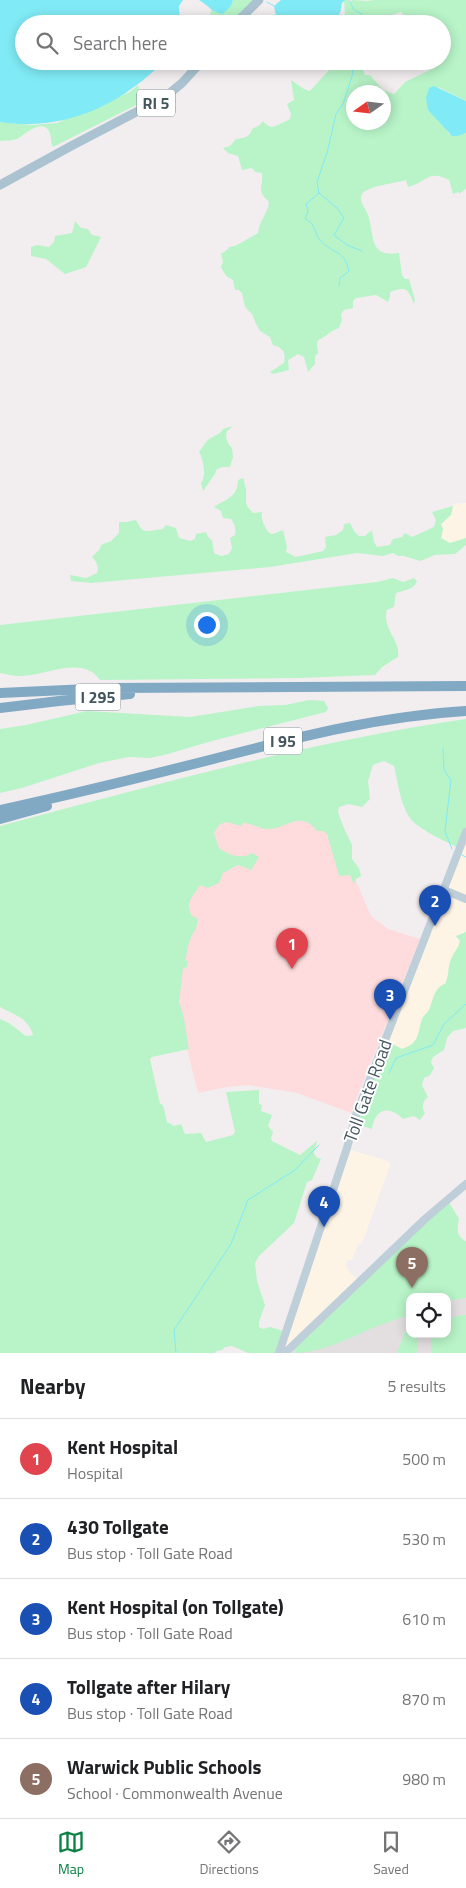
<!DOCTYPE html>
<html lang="en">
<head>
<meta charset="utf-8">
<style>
  :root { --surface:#fff; --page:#f2f2f2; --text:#202124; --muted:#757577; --line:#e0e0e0; --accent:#0b8043 }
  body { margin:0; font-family:"Titillium Web",sans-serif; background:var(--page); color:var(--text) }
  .controls { position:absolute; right:15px; bottom:15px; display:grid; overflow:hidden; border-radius:10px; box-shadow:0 2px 12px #0003 }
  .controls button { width:45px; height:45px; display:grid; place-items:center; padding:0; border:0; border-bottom:1px solid var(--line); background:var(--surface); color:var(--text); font:25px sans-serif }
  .compass { position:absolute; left:346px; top:85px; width:45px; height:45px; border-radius:50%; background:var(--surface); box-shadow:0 2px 12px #0003; rotate:256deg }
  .you { position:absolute; left:206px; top:624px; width:18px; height:18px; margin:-12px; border:4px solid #fff; border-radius:50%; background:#1a73e8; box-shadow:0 0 0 8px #1a73e833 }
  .badge { display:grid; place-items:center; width:32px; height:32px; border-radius:50%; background:var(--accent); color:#fff; font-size:16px; font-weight:700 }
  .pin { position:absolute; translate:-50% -41px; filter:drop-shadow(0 1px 2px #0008) }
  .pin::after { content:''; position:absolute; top:26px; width:18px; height:15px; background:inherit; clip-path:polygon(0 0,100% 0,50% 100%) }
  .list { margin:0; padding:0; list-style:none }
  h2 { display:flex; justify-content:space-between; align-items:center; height:65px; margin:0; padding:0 20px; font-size:21px }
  h2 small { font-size:16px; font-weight:400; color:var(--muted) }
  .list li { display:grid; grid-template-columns:32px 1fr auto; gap:15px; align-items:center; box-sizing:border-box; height:80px; padding:0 20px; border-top:1px solid var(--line) }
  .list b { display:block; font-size:19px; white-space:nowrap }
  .list p { margin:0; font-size:16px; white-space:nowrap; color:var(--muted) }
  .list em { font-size:16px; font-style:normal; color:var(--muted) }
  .icon { flex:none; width:28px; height:28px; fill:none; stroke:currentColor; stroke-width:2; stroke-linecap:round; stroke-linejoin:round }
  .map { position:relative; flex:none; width:466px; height:1353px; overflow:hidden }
  .search { position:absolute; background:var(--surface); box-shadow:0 2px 12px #0003; left:15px; right:15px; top:15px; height:55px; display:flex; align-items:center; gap:12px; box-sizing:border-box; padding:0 18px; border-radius:28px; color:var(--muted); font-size:19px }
  .sheet { height:465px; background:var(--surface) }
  nav { display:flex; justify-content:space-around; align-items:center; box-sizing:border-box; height:70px; border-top:1px solid var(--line); background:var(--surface); font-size:14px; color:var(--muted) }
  nav a { display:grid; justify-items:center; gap:2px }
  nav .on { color:var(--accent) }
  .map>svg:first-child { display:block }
  .commercial { fill:#fef4e6 }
  .education { fill:#e3dfe1; fill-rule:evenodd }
  .medical { fill:#fedcdd }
  .green { fill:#b8f4c8; fill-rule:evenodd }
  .water { fill:#80ebf6 }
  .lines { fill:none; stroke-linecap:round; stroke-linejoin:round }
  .stream { stroke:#80ebf6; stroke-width:1 }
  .secondary { stroke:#bfcfda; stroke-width:8 }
  .primary { stroke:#abc3d1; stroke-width:9 }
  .highway { stroke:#81a9c3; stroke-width:10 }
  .labels { text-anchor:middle; stroke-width:4; stroke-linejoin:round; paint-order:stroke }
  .shield { fill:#fff; stroke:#7d888e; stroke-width:1 }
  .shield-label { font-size:16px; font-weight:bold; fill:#45555e }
  .street-label { font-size:18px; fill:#45555e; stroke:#fff }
</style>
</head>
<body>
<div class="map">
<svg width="466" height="1353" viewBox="0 0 466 1353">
  <rect width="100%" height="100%" fill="#f2eeef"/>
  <path class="commercial" d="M466,503v35l-16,5 -5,-1 -4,-4 2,-9 -2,-5 10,-9 3,-11z
    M466,831v101l-10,4 4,5 -2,9 -5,4 -5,14 2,6 -5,10 -10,8 -7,20 -5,5 -3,15 -7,12 -11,5 -15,-8z
    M347,1149l34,10 8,3 1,3 -28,79h-4l-6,16h-5l-1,5 2,5 11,11 -78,72z"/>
  <path class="education" d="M444,1210l22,69v74h-179zM410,1297h37v37h-37z"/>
  <path class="medical" d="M305,813l30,19 36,84 17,13 32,10 -69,174 -54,-20 -49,-8 -21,2 -29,6 -24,-95 2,-68 36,-94 13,-20z"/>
  <path class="green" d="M233,0h25l-24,24h-22l-3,-2 2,-12 2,1 18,-5z
    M344,0h4l2,3 2,-3 15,1 7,-1h92v101l-28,-14 -1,33 7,6 5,8 9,2 8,-3v56l-7,5v-2l-6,2 -4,-14c-21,-11 -22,2 -41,7l-2,-7c-9,3 -39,6 -44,14 -4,8 5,16 6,21 7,20 0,43 31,38l3,22 3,4h4l6,21 -1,4c-6,-16 -8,-18 -24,-12v5l-2,5 -12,-7 -20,3 -3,3v7l-9,2 -3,4 1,6 -3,8c-11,4 -11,8 -21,12l-1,4 1,9 -3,3v8l-7,8 -4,-15 -6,-3 -10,6 1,10 -16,4 -3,-2 14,-9c2,-10 -1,-16 -11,-18l-3,-8 -10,-6 -4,-7 -4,-10 -7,-7 -3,-14 -3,-3h-4l-2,-10 -7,-4 -5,-9 2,-5 -2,-8 7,-5 1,-2 6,-1 23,-13c1,-12 10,-20 11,-31 -14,-14 -5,-14 -7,-29l-7,-1 -3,-4 -10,2 -4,-14 -10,-3 -5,-5 7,-2 6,-7c7,-1 14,-1 16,-10l8,-4 3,-4c8,9 10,6 19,2 6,-3 8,-2 9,-9l-4,-10 7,-4 -3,-20 13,9 6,2 19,-21v-9h31l5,14h5l13,15 11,4 11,-12 29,-14 3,-5 6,-2 -1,-37h-32l-9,-12 -9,3 -8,9h-56l12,-4 5,-6zM354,92h30v30h-30z
    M138,85l4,17 -89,45c-3,-5 -1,-11 -4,-16 -8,-13 -26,5 -32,8 -5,2 -12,1 -17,2v-19l31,3 26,-2 73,-31z
    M75,221l6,7 7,1 4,6 9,2 -15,30 -21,7 -19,-15 -15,-3v-9l6,-2 12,2 5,-5 1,-6 17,-3z
    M233,426l-6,5c-2,7 0,12 5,17l1,9 -3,10h-8l-6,3 -1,4 -12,17 -2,-8c6,-8 2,-23 -2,-32 4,-3 4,-6 8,-10 4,-5 12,-5 16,-12z
    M243,478c1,3 3,9 3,12 1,12 -3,12 7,23l9,-1c-1,8 2,14 7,21l4,1 10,-4 4,17 -1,5 10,5 27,-6 3,-4 -1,-10 11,-2 7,-5 1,-6 6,-1 4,8 5,5h6l7,-6 2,12 3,5 13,-2 3,-6 9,-2 3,-4 7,4 22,-10 2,-7 -4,-8 21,-6 -2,9 -10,9 2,5 -2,9 9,5 16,-5v7l-11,9 -20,1 -15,6 -16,-5h-6l-5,-3 -10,3 -26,-3 -87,14 -179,16 -20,-2 -1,-6 16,3 11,-5c2,-6 0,-11 -5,-16l8,-8 1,-4 10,-4 8,-8v-11h7l10,-2c7,12 6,12 20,10 6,-1 7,0 10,-5l10,3 3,10 11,3 5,-2 1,-5 10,-2 2,5 4,3 2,13 7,3 8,-2 3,-6 -2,-10 5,-3c1,-5 0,-11 -4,-16l-8,-1 -2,-7 -7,-4c13,-9 23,-9 24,-27z
    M393,578l10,4 11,-4 3,3c-3,9 -13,9 -21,12l-2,14 -7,3c-6,18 14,30 11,47l-16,10 -7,8 -75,3 -200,2c-18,-26 -56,-3 -81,-4 -6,0 -13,-2 -19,-3v-48l377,-43z
    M309,700l15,1 4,7 -2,4 -114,29 -44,13 -18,4 -21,-1 -30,6 -77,25 -22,5v-64l26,-4 61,-14 103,6 69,-11 26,-1z
    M466,719v112l-7,17c-11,-5 -43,-20 -49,-30 -10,-14 -12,-36 -16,-52l-10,-5 -11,4 -5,16 2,18 -8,8 -13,-3 -10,3 -1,5 5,14 9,19v14l7,9 2,8 -5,3 -2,5 -4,-9 -11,1 -12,-42 -4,-3h-6c-17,-23 -33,0 -51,-2 -8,-1 -15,-6 -23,-6l-2,3 -15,-4 -7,3 -5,8 5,15c10,7 22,12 33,5l7,4 -8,13 -13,-5 -15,8 -4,10 -11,5 -8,-3c-7,12 -16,17 -8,31l5,2c2,10 -5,14 -7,23 -3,6 -3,13 -5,20l3,-1 -1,7 -4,1 -4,35c5,7 8,36 10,46l-37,8 -2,2 10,45 3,1 4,17 7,4 7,-2 4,10 16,-1 5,9 27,-7 2,-3 -9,-40 33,-2v14l3,1 -1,6 11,4 -4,11 5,6 -2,6 1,3 28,14 17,-14 -3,12 2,4 5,2 -9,21 -5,2 -13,41 -35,33 -4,7 2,18 8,24 -6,17v5l4,2 7,-2 14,4 -5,22h-31l-16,-7 -7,1 -3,3 -6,1 -1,2h-215v-334l9,4 17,13 7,-1c-5,-17 -18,-20 -33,-28v-181c154,-41 308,-84 466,-107z
    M466,932v96l-13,3 -6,7 -3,12 -11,7 -2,5 3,6 -4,7 -6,3 -2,7 6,12c-5,4 -7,10 -3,16l-5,7 -6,-4 -11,3c-14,-14 -28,-11 -31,10l-16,-5 31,-83 15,8c18,-6 15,-15 20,-30 2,-4 5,-6 7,-9 4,-9 5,-23 16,-26 5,-10 2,-19 8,-29 3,-6 5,-6 7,-14l-4,-5z
    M449,1202l10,17c-2,9 -3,18 7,22v57l-19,3v-4h-37v18c-14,4 -27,9 -40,14 -25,11 -47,23 -74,24l-5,-8z
    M462,1315h4v38h-35v-19h16v-15z
    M410,1330v4h7l1,2v17h-21l8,-21z"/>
  <path class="water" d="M0,0h183l-4,6 1,18h-156v37h140c-44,45 -101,71 -164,61z
    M199,0h34l-2,6 -8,8c-11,-1 -15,-9 -24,-14z
    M281,0h64l-3,3c-1,4 -1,9 -3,12 -10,15 -40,9 -56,9l-7,-8 -2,-10z
    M434,86l32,15v32l-8,3h-6l-24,-26 -2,-12 3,-10z"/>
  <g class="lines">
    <path class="stream" d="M349,0l5,10 8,4v10
      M267,2l7,4
      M351,61l2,12 -10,31 -7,10 -9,39 -10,29 2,11 18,15 7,10 -10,17 13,10 15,6
      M319,193l-13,11 2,7 -3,8c12,5 8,13 15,21 12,14 24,9 29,31l-9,7 -1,8
      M443,748l1,22 7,10 -6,51 7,18
      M462,855l4,2
      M389,1073l7,-15 37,-13 11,-21 22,-20
      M176,1353l-2,-23 57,-86 17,-44 47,-30 24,-25"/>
    <path class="secondary" d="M444,890l22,9
      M279,1353l68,-205 9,-33 110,-283
      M285,1353l140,-134 41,-35"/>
    <path class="primary" d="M235,24l24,-24
      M0,185l73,-40 92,-48 17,-14 20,-22"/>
    <path class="highway" d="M0,693l110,-5 356,-2
      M0,708l59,-7 71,-7
      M0,810c74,-16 147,-34 221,-53 81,-21 161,-41 245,-46
      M0,819l47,-13"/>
  </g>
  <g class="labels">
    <g class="shield">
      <rect x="137" y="89.5" width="38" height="27" rx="4"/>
      <rect x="75.5" y="683.5" width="45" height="27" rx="4"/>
      <rect x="264" y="727.5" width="38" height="27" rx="4"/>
    </g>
    <g class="shield-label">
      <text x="156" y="109">RI 5</text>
      <text x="98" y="703">I 295</text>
      <text x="283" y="747">I 95</text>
    </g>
    <g class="street-label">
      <text transform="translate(368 1091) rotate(-70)" y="6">Toll Gate Road</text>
    </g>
  </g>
</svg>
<div class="controls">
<button><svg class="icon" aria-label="locate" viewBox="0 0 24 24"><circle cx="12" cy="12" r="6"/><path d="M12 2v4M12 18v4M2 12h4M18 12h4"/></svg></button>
</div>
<svg class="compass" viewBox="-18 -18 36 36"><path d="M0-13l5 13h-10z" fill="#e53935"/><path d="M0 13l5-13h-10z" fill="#757577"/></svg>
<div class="you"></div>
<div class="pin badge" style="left:292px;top:969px;background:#e0444e">1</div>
<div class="pin badge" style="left:435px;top:926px;background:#1a4fb4">2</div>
<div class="pin badge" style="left:390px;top:1020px;background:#1a4fb4">3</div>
<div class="pin badge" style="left:324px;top:1227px;background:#1a4fb4">4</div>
<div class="pin badge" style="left:412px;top:1288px;background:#8d6e63">5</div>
<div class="search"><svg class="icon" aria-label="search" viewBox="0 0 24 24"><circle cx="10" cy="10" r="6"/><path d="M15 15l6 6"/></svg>Search here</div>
</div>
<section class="sheet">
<h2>Nearby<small>5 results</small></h2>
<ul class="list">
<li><span class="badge" style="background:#e0444e">1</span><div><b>Kent Hospital</b><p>Hospital</p></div><em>500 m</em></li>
<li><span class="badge" style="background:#1a4fb4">2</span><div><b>430 Tollgate</b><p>Bus stop · Toll Gate Road</p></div><em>530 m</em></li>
<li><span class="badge" style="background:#1a4fb4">3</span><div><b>Kent Hospital (on Tollgate)</b><p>Bus stop · Toll Gate Road</p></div><em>610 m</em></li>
<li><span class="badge" style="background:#1a4fb4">4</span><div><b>Tollgate after Hilary</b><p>Bus stop · Toll Gate Road</p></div><em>870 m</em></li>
<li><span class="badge" style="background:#8d6e63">5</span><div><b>Warwick Public Schools</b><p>School · Commonwealth Avenue</p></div><em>980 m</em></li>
</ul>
</section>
<nav>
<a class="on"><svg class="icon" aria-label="map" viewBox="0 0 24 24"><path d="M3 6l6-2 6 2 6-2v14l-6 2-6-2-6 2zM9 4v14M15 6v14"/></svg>Map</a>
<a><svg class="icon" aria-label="directions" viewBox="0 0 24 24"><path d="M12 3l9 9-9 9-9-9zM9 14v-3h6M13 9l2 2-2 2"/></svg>Directions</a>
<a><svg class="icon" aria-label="saved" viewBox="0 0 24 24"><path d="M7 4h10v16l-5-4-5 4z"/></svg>Saved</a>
</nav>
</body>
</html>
